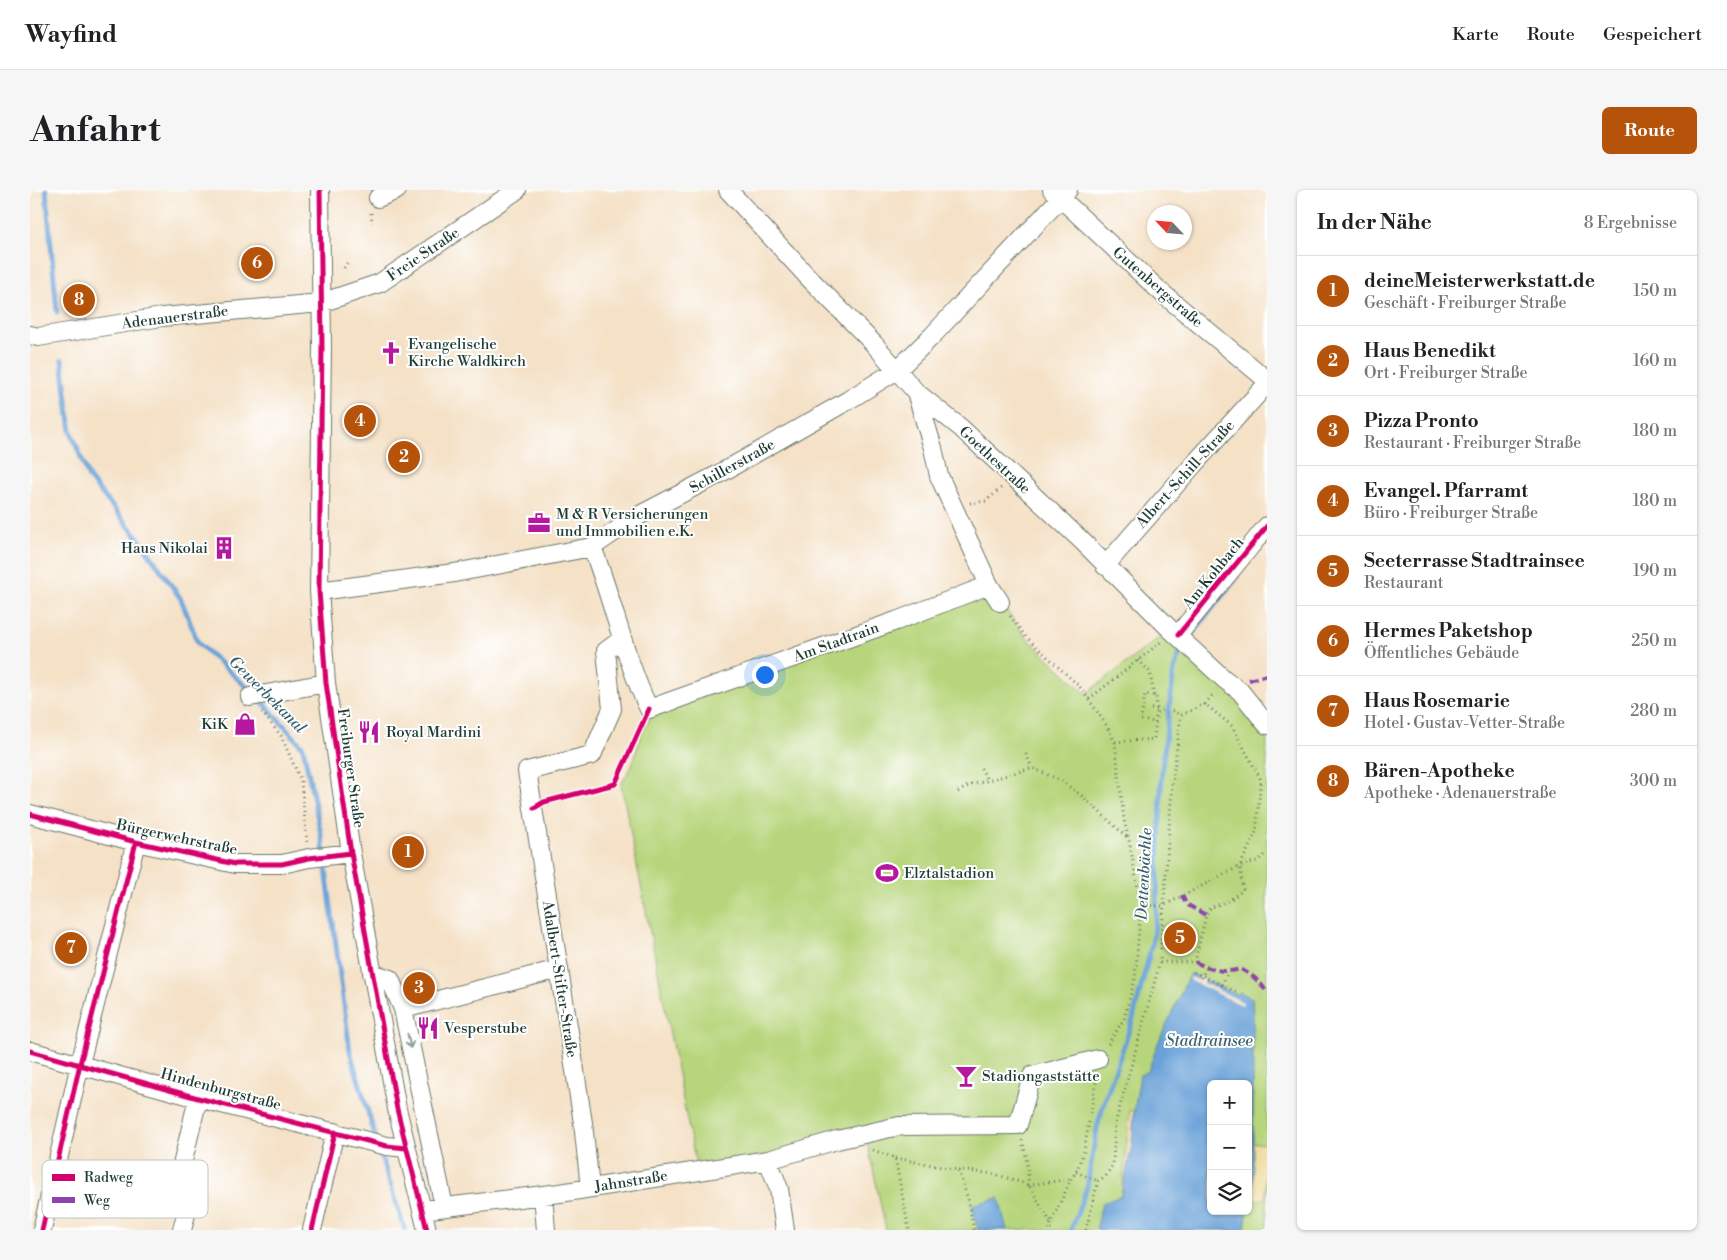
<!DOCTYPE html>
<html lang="de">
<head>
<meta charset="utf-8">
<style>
  :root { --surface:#fff; --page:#f6f6f6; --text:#202124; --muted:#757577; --line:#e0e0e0; --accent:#b45309 }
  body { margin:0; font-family:"Libre Bodoni",serif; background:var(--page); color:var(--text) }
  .controls { position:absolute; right:15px; bottom:15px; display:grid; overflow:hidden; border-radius:8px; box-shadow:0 1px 4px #0004 }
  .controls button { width:45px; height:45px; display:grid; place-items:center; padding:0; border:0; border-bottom:1px solid var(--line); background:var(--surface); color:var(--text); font:25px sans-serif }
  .compass { position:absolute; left:1117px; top:15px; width:45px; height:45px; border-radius:50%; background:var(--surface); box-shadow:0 1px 4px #0004; rotate:296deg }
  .you { position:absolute; left:734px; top:484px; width:18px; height:18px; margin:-12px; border:4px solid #fff; border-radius:50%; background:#1a73e8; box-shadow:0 0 0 8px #1a73e833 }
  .badge { display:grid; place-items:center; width:32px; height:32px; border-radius:50%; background:var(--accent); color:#fff; font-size:16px; font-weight:700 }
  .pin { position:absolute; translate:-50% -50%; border:2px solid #fff; box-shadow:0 1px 5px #0006 }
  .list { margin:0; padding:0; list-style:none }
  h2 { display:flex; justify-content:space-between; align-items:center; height:65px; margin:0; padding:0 20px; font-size:21px }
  h2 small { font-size:16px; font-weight:400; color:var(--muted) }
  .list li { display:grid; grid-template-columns:32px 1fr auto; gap:15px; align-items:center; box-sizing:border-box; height:70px; padding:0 20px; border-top:1px solid var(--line) }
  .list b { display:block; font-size:19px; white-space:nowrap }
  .list p { margin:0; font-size:16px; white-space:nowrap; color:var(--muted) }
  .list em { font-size:16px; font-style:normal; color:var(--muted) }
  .icon { flex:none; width:28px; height:28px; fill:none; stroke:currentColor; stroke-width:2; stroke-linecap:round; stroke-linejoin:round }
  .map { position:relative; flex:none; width:1237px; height:1040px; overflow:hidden; border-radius:8px }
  header { display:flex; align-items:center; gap:30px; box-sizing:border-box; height:70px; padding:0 25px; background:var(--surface); border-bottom:1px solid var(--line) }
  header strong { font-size:24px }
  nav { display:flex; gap:28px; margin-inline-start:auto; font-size:18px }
  .intro { display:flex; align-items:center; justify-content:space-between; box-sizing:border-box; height:120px; padding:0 30px }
  h1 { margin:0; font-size:35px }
  .button { padding:12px 22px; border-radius:8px; background:var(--accent); color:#fff; font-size:18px; font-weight:700 }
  main { display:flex; gap:30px; padding:0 30px }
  aside { flex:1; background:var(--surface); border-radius:8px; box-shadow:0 1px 4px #0004 }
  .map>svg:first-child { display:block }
  .green { fill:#b7d57b; stroke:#6b8958; fill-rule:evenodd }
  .sand { fill:#eeda9e; stroke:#868c69 }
  .water { fill:#6aa2d8; stroke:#447086; fill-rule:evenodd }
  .pier { fill:#f4e1c6 }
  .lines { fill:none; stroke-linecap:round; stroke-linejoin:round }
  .stream { stroke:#6aa2d8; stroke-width:5 }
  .minor-casing { stroke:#6a7667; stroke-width:20 }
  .path { stroke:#6a7667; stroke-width:3; stroke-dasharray:1 4; stroke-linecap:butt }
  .minor { stroke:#fff; stroke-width:18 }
  .quiet { stroke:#8e44ad; stroke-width:4; stroke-dasharray:8 4; stroke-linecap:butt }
  .cycleway-casing { stroke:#fff; stroke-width:8 }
  .cycleway { stroke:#d6006c; stroke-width:5 }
  .oneway { stroke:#8f9e9a }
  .labels { text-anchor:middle; stroke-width:4; stroke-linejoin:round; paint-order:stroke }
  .street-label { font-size:15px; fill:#1f3d34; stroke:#fff }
  .poi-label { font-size:15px; fill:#1f3d34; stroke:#fff; text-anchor:start }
  .water-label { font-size:16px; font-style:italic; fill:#39606d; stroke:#fff }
  .key { fill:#fff; stroke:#bcc5c2; stroke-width:1 }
  .key-label { font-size:14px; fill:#1f3d34 }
</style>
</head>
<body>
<header>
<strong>Wayfind</strong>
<nav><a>Karte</a><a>Route</a><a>Gespeichert</a></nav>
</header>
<div class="intro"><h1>Anfahrt</h1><a class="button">Route</a></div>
<main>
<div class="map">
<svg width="1237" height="1040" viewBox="0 0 1237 1040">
  <rect width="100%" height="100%" fill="#fff"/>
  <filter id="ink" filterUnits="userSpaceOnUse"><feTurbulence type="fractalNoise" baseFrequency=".02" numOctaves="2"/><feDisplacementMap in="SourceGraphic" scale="10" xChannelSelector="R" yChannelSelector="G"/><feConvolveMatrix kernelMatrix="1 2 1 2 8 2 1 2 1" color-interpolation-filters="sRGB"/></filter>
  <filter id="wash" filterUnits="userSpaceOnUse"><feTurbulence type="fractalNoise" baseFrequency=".0096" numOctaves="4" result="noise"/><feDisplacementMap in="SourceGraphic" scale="20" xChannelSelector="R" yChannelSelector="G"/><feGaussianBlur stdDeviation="1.12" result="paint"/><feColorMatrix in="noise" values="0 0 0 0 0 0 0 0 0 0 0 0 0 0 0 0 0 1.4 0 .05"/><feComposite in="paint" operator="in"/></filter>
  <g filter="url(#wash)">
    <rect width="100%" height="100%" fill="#f4e1c6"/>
    <path class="green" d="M959,395l11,17 26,35 60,57 84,-65 97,96v505h-381l-19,-89 -170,30 -76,-387 11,-18 11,-37 6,-8 -1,-3zM1181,894h37v127h-37z"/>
    <path class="sand" d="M1100,920l11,3 -20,84z
      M1218,952l18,2 -1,55 -17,2z"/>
    <path class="water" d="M1160,783l48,22 2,-3 12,6 1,11v193l-6,13 -2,15h-149l6,-27 19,-7 11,-52 2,-33 6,-36 8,-4 10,-28zM1181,894h37v127h-37z
      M969,1008l8,32h-29l-6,-25z"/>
    <path class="pier" d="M1160,787l8,3 2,-3 5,3 -2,3 40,19 -1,3 -53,-25z"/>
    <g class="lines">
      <path class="stream" d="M16,0l11,122
        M32,170l9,72 18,46 50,61 42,60 17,44 54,49
        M230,509l43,48 19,92 28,212 26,88
        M348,957l27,83
        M1041,1040l16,-43 10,-59 7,-25 29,-84 19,-75 4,-25 6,-151 12,-98 7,-22 56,-71"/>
    </g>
  </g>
  <g filter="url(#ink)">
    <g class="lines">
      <defs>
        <path id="minor" d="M290,0l2,157 -3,244 7,92 25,170 46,256 30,121
          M698,0l80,87 66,67 42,48 45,36 120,112 89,89 54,50 16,12 27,34
          M1022,0l110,103 105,87
          M348,8l19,-8
          M0,145l8,2 124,-20 159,-14 59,-20 137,-93
          M562,357c21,53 32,110 57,162l247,-88 93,-36 -50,-109 -6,-28 -17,-56
          M1075,376l89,-102 73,-80
          M959,395l11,17
          M289,401l135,-18 138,-26 46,-31 81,-42 128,-73 50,-31 35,-34 136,-146
          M1148,445l89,-109
          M220,507l76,-14
          M0,624l106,28 99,22h47l27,-6 42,-5
          M342,783l18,6 13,30 41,198
          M373,819l156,-40
          M0,861l168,47 189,48 19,2
          M738,970l11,29 6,41
          M560,998l-7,-65 -13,-85 -43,-267 65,-16 20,-46 -6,-58 16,-12
          M513,1005l3,35
          M392,1020l138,-17 208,-33 69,-20 62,-14 119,-1 14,-49 66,-17
          M12,1040l38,-166 56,-222
          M152,1040l10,-40 -15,-4 21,-88
          M282,1040l23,-98"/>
      </defs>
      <use href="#minor" class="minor-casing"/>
      <path class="path" d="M341,23l1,10
        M314,78l3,-5
        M940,313l16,-2 15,-13
        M980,426l16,21 54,50 25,36 10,19 9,78 5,20 12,65 -6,74 -11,40 -17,27
        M1108,470l12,12 4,24
        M1059,509l72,-57
        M1175,514l9,-11
        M1121,519l14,1
        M1142,521l9,4
        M232,522l19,24 20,45 6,61
        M1085,552l39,-3 3,-30 -1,-13 -11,-2 -4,26 14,2
        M996,564l6,14
        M951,578l6,12
        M928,602l10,-6 64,-18 28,12 21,15 48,44
        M1111,715l22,1 77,-40 17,-5 10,-8
        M1164,782l43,20
        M1171,788l6,-11
        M1192,795l6,-13
        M992,950l4,16 3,29 42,-6
        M843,960l22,8 14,72
        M865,968l63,12 10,29 6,31
        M928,980l37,4 34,11 22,38
        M1046,982l22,9
        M1020,1040l1,-7 20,-44 5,-7 8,-21 13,-74
        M1056,1040l12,-49 8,-5 7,-12 2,-40 45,-162 12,-177 9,-70 24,-11 27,22 29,54 -5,52 -16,34 3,24 -13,10 -20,8 -4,7 -11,47h-35"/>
      <use href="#minor" class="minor"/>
      <path class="quiet" d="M1219,490l18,-5
        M1152,705l4,9 20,11
        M1165,772c15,7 28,12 45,7 11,5 21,13 27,24"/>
      <defs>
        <path id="cycleway" d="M290,0l2,157 -3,244 7,92 25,170 46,256 30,121
          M1148,445l89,-109
          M504,618l10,-6 71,-18 34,-75
          M0,624l106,28 99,22h47l27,-6 42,-5
          M0,861l168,47 189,48 19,2
          M12,1040l38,-166 56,-222
          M282,1040l23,-98"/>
      </defs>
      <use href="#cycleway" class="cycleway-casing"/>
      <use href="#cycleway" class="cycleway"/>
    </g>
    <defs><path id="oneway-shaft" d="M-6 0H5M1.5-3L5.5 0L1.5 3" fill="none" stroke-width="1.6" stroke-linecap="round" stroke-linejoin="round" transform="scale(1.25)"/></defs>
    <use class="oneway" href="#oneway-shaft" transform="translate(379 851) rotate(78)"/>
  </g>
  <defs>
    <symbol id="church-bare" viewBox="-9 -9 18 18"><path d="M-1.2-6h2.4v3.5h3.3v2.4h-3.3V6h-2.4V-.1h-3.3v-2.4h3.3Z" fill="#b5179e" stroke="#fff" stroke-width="2.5" paint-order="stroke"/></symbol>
    <symbol id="office-bare" viewBox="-9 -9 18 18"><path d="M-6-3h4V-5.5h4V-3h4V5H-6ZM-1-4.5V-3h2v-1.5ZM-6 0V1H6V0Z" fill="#b5179e" stroke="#fff" stroke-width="2.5" paint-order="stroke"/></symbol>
    <symbol id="building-bare" viewBox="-9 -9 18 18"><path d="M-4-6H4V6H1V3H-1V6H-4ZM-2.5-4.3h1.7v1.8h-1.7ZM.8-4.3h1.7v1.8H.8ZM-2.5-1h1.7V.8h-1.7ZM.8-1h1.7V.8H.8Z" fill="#b5179e" stroke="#fff" stroke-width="2.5" paint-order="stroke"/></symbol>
    <symbol id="shop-bare" viewBox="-9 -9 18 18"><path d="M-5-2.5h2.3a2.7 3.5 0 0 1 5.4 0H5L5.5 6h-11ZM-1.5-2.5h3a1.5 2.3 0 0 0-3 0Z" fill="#b5179e" stroke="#fff" stroke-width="2.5" paint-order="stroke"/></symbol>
    <symbol id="restaurant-bare" viewBox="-9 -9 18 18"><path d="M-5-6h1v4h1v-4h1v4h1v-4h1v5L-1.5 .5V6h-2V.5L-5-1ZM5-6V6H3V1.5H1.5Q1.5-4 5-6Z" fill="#b5179e" stroke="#fff" stroke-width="2.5" paint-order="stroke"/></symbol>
    <symbol id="stadium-bare" viewBox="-9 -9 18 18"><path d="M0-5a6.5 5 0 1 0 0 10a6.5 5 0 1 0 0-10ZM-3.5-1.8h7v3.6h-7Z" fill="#b5179e" stroke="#fff" stroke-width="2.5" paint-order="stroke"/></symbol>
    <symbol id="bar-bare" viewBox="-9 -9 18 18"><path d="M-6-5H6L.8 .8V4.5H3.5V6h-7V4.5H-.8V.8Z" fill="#b5179e" stroke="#fff" stroke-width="2.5" paint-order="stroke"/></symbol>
  </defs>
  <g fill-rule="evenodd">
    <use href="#church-bare" x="345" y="147" width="32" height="32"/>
    <use href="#office-bare" x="493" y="317" width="32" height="32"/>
    <use href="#building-bare" x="178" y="342" width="32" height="32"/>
    <use href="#shop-bare" x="199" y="518" width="32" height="32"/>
    <use href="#restaurant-bare" x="323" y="526" width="32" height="32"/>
    <use href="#stadium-bare" x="841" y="667" width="32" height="32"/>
    <use href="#restaurant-bare" x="382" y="822" width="32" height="32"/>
    <use href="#bar-bare" x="920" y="870" width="32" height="32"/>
  </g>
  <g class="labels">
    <g class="street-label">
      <text transform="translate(393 64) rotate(-34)" y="5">Freie Straße</text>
      <text transform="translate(1128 97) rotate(41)" y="5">Gutenbergstraße</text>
      <text transform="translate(145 127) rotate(-7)" y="5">Adenauerstraße</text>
      <text transform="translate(965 270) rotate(43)" y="5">Goethestraße</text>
      <text transform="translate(702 276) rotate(-29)" y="5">Schillerstraße</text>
      <text transform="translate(1155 284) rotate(-48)" y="5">Albert-Schill-Straße</text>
      <text transform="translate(1183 383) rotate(-51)" y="5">Am Kohbach</text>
      <text transform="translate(806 452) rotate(-20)" y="5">Am Stadtrain</text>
      <text transform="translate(321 578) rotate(82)" y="5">Freiburger Straße</text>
      <text transform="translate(147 647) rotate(12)" y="5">Bürgerwehrstraße</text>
      <text transform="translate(530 789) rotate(81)" y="5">Adalbert-Stifter-Straße</text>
      <text transform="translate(191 899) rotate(15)" y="5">Hindenburgstraße</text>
      <text transform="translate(601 991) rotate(-9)" y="5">Jahnstraße</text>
    </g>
    <g class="poi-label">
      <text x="378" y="159">Evangelische<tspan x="378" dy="17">Kirche Waldkirch</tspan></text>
      <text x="526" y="329">M &amp; R Versicherungen<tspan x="526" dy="17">und Immobilien e.K.</tspan></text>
      <text x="178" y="363" text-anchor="end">Haus Nikolai</text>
      <text x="198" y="539" text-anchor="end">KiK</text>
      <text x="356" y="547">Royal Mardini</text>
      <text x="874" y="688">Elztalstadion</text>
      <text x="414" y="843">Vesperstube</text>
      <text x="952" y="891">Stadiongaststätte</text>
    </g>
    <g class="water-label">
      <text transform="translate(238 504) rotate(45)" y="6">Gewerbekanal</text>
      <text transform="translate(1113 684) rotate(-87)" y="6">Dettenbächle</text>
      <text x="1179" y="856">Stadtrainsee</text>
    </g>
  </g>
  <rect x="12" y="970" width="166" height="58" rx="8" class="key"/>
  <rect x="22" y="984" width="23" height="7" fill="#d6006c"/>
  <rect x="22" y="1007" width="23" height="6" fill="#8e44ad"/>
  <g class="key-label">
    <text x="54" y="992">Radweg</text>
    <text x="54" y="1015">Weg</text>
  </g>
</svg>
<div class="controls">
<button>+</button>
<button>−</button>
<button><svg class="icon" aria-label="layers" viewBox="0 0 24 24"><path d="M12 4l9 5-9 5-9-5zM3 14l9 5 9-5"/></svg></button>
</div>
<svg class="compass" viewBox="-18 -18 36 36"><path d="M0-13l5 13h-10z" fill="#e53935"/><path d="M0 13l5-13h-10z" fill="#757577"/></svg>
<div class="you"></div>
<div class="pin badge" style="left:378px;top:662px">1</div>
<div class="pin badge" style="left:374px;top:267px">2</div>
<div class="pin badge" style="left:389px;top:798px">3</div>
<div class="pin badge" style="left:330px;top:231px">4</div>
<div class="pin badge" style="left:1150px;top:748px">5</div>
<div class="pin badge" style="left:227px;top:73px">6</div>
<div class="pin badge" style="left:41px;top:758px">7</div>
<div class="pin badge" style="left:49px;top:110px">8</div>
</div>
<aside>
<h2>In der Nähe<small>8 Ergebnisse</small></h2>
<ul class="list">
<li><span class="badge">1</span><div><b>deineMeisterwerkstatt.de</b><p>Geschäft · Freiburger Straße</p></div><em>150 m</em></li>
<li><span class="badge">2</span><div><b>Haus Benedikt</b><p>Ort · Freiburger Straße</p></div><em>160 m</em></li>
<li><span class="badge">3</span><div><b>Pizza Pronto</b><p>Restaurant · Freiburger Straße</p></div><em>180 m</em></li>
<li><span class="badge">4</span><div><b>Evangel. Pfarramt</b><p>Büro · Freiburger Straße</p></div><em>180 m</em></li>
<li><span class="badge">5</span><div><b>Seeterrasse Stadtrainsee</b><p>Restaurant</p></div><em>190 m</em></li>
<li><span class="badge">6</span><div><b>Hermes Paketshop</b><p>Öffentliches Gebäude</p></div><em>250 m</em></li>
<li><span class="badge">7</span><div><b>Haus Rosemarie</b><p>Hotel · Gustav-Vetter-Straße</p></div><em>280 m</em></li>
<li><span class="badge">8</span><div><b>Bären-Apotheke</b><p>Apotheke · Adenauerstraße</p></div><em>300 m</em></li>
</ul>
</aside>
</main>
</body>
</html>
